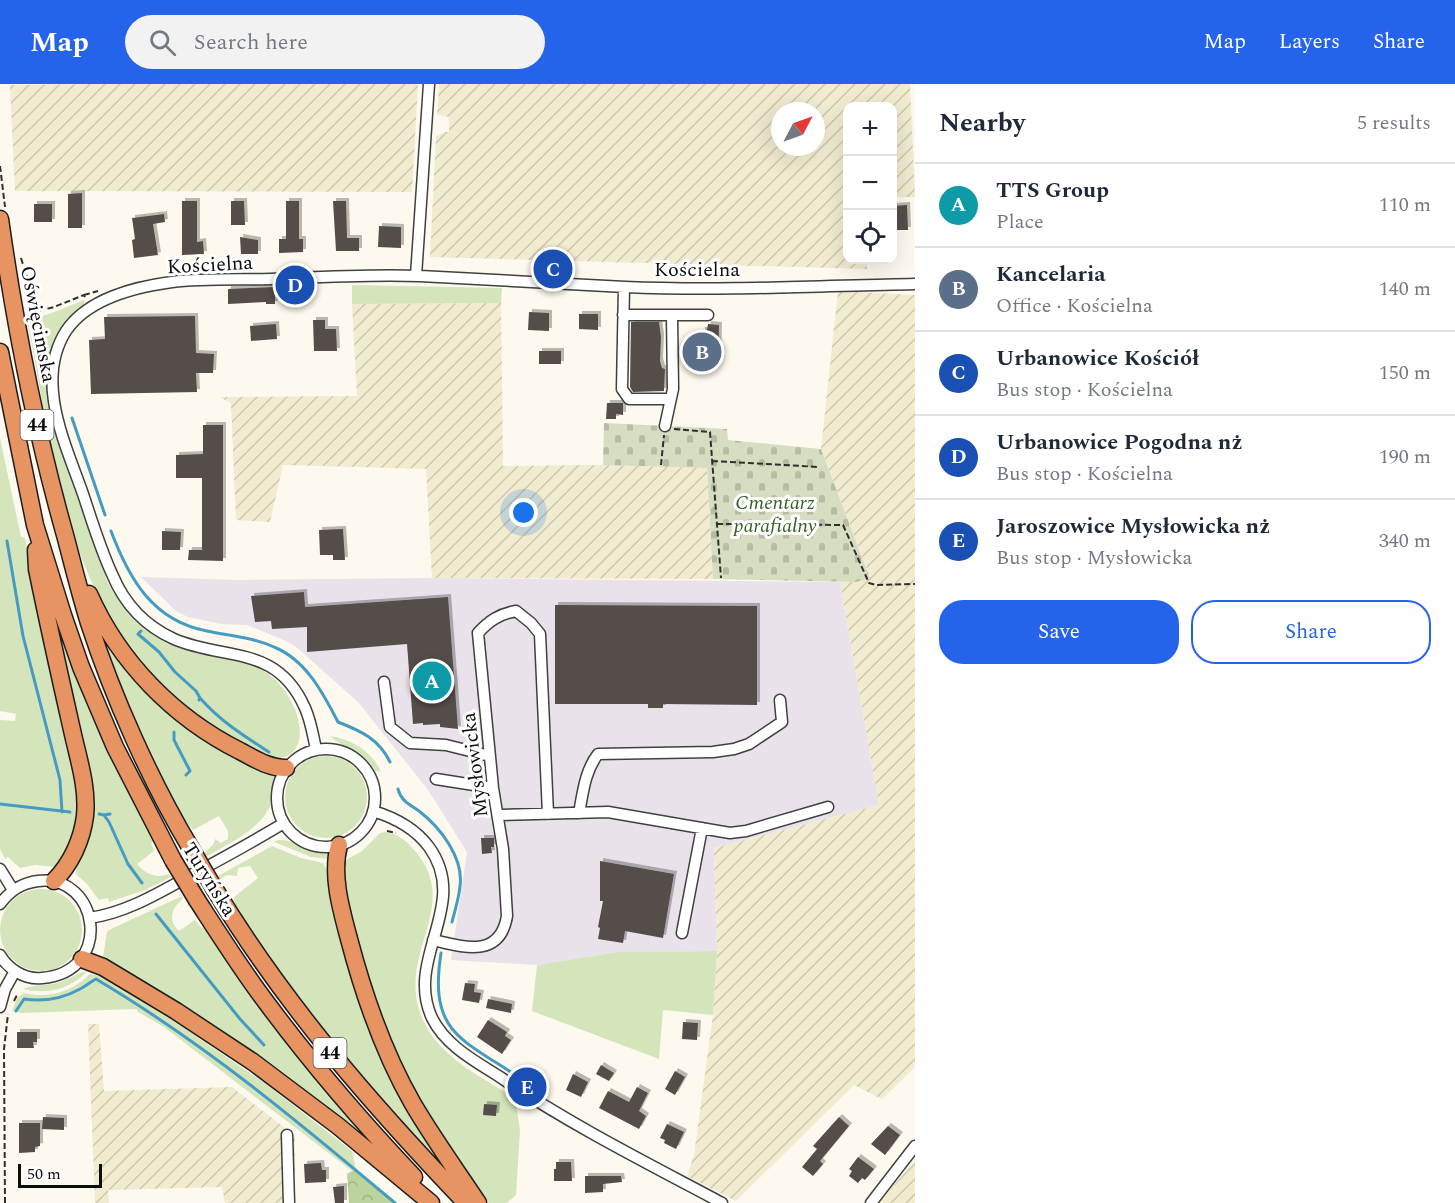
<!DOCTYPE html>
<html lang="en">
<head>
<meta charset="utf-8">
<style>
  :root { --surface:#fff; --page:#f2f2f3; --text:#1f2937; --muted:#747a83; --line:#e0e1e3; --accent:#2563eb }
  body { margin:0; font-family:Spectral,serif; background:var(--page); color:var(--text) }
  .controls { position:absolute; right:18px; top:18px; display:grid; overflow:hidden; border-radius:12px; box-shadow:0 6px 24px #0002 }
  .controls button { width:54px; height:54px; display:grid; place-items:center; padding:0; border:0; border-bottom:2px solid var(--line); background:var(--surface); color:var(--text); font:30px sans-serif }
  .compass { position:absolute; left:771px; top:18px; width:54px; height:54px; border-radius:50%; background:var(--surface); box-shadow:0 6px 24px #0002; rotate:49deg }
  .scale { position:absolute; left:18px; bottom:15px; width:84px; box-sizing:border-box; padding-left:6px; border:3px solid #0d0d0d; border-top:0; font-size:16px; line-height:21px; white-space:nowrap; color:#0d0d0d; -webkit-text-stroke:4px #fff; paint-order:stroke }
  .you { position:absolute; left:524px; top:429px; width:21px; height:21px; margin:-15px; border:4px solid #fff; border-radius:50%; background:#1a73e8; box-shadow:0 0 0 9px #1a73e833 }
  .badge { display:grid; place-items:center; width:39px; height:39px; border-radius:50%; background:var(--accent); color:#fff; font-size:20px; font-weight:700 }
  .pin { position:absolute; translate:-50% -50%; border:3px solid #fff; box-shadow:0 2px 6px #0006 }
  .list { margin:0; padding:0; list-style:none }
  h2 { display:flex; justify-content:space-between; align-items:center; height:78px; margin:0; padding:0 24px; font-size:26px }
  h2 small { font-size:20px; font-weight:400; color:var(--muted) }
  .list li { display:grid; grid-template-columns:39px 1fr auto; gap:18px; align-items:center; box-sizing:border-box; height:84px; padding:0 24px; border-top:2px solid var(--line) }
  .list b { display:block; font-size:22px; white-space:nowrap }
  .list p { margin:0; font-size:20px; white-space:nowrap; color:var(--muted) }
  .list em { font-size:20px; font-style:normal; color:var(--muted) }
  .actions { display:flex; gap:12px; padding:18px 24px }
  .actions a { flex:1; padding:14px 0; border:2px solid var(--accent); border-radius:24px; text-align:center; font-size:21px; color:var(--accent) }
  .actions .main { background:var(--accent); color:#fff }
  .icon { flex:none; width:33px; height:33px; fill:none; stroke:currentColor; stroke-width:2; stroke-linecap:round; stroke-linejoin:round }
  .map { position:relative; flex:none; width:915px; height:1119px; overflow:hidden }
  header { display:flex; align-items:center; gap:36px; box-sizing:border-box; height:84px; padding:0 30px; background:var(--accent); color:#fff }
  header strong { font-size:28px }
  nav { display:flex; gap:33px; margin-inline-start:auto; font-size:21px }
  .search { width:420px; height:54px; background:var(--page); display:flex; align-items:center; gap:15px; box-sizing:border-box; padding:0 21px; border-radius:33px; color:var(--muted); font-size:22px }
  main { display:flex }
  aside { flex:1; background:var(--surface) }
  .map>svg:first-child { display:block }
  .industrial { fill:#e9e2eb }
  .farmland { fill:url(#farmland-furrows); fill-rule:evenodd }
  .grass { fill:#d4e5bb }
  .forest { fill:url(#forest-crowns) }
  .cemetery { fill:url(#cemetery-stones) }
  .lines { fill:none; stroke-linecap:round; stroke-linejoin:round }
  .stream { stroke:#459bc1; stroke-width:3 }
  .building { fill:#544d4a; filter:url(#shadow) }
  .minor-casing { stroke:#404040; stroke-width:13 }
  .highway-casing { stroke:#1e1e1e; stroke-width:19 }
  .path { stroke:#2f2f2f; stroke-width:2; stroke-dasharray:6 3; stroke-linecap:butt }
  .minor { stroke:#fff; stroke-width:10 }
  .highway { stroke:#e79362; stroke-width:16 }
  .highway-bridge-casing { stroke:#1e1e1e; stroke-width:19; stroke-linecap:butt }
  .highway-bridge { stroke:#e79362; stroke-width:16 }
  .labels { text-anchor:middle; stroke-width:6; stroke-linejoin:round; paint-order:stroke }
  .shield { fill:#fff; stroke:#565656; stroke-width:1.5 }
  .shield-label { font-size:18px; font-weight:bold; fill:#0d0d0d }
  .street-label { font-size:20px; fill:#0d0d0d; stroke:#fff }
  .park-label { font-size:20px; font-style:italic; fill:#355e23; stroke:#fff }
</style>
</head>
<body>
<header>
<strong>Map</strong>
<div class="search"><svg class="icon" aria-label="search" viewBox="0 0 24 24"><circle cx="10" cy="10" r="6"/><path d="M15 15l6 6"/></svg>Search here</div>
<nav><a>Map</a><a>Layers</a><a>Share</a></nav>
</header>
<main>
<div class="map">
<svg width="915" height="1119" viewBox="0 0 915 1119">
  <defs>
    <pattern id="farmland-furrows" width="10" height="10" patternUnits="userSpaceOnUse" patternTransform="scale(1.5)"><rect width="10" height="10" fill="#f1ebd0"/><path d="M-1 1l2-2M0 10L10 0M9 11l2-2" fill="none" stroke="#cdc8b1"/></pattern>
    <pattern id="forest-crowns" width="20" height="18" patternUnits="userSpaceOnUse" patternTransform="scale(1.5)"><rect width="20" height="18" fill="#bad49b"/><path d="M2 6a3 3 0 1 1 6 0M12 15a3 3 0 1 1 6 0" fill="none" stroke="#9fb584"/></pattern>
    <pattern id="cemetery-stones" width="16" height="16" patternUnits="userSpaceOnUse" patternTransform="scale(1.5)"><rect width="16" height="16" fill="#d7ddc1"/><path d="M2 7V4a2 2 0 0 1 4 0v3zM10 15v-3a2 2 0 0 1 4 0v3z" fill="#b7bca5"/></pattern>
    <filter id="shadow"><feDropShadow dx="3" dy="-3" stdDeviation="0" flood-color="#0004"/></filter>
  </defs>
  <rect width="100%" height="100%" fill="#fdf9ee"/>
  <path class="industrial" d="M141,493l97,3 194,-2 408,4 39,223 -165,43 3,103 -100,1 -80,13 -86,-5 16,-108 -39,-62 -69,-87 -64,-57 -9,-5 -39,-16 -26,-1 -33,-7 -12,-6z"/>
  <path class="farmland" d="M94,0h324l-6,108 -397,-1 -5,-106z
    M439,0h471l5,113h-22l-1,-91h-44v154h19v9l-437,-12 6,-121 9,-4h4v-15l-12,-2zM780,27h36v36h-36z
    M838,207l77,4v772l-33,32 -28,-14 -118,116 -49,-25 7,-21 19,-140 4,-64 -3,-103 165,-43 -39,-223h16l14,-5 -49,-128z
    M501,219l2,163 100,-1 104,3 6,111 -281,-1 -6,-109 -143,-4 -13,57 -34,-2 -5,-117 -12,-6 138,-1 -5,-92z
    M88,940h11l5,67 128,-4 63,49v67h-70l-3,-16 -114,3 1,13h-14z
    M915,1076v43h-36z"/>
  <path class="grass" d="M352,201l150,3 -1,15 -149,1z
    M84,216v4c-16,15 -30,31 -34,53 -10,46 18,111 33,155 9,24 16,49 26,73 14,24 32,45 58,57 49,23 100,4 128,67 4,11 7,24 3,35 -6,16 -22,15 -35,13l-74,-45 -50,-48 2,-3c-77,-86 -92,-231 -114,-342l22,-5z
    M0,354l21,99 4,1 52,240 1,42 -13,37 -11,10 -19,-2 -15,3 -12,-11 -3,2 -5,-10v-129l15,1 1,-7 -16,-3z
    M51,518l103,239 -3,2 3,8 -17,13c9,10 18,15 32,10l2,3 -26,13 -36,12 -1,-4 -9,2 -13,-17 -10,-9v-5l-3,-2 14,-35z
    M96,537l126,126 54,29c-6,11 -2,22 -7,32 -11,23 -42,36 -63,49l-2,-4 9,-8 2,-6 6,4 7,-4v-8l-9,-15 -26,14 -8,-10h-2c-33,-65 -63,-130 -87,-199z
    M330,652c21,3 42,15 51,36l-6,-1c-12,-22 -29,-20 -45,-35z
    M285 713a41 41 0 1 1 82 0a41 41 0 1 1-82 0Z
    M385,748c13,2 22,9 30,19 49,57 -23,105 9,171 17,36 59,56 91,76l5,32 -4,65 -9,8h-18c-43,-54 -82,-115 -108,-180 -19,-49 -29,-102 -40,-154l3,-1 2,-8 16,-9 18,-18z
    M278,756c17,-1 31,12 49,12l2,7 -18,-2 -37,-15z
    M272,762l29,12 22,5 4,8h3l12,60 104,238c-61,-63 -120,-129 -170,-200 -14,-19 -27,-40 -41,-61l-1,-11 24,-19 -8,-12 -12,2 -1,8 -10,-1 -7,4 -2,-3z
    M0 846a41 41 0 1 1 82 0a41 41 0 1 1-82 0Z
    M182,812l1,3c-11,8 -16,21 -4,32l16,-11 7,8 3,-2 189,239 -291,-208 4,-25 2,-2z
    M717,867l-4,64 -50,-5 -4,49 -127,-48 5,-46 80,-13z
    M88,887c-18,18 -40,24 -65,18 11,-5 22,-3 34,-6 11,-3 19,-10 31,-12z
    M90,890l10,2 71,43 95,65 86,67 4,18 -4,2 -188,-144 -26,-15 -1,-3 -116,4 -9,-2 5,-13 7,-5c24,6 48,-1 66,-19z"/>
  <path class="forest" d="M356,1085l41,34h-48l-2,-29z"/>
  <path class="cemetery" d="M604,339l123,6 1,11 93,9 49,129 -14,4 -143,-3 -6,-111 -104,-3z"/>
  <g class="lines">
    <path class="stream" d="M72,334l33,97
      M111,447c18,48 42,90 96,100 23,5 45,6 67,16 32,13 49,46 64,75 23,9 41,17 52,40
      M7,457l16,95 37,144 2,32
      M141,547l-3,3 21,18 16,20 21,19 4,7 -1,2
      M200,614c20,23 44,38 69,54
      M174,648v8l16,31 -4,4
      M398,705c3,12 11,15 21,22 21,16 45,47 41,75 -1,12 -5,24 -8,36
      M0,720l70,8
      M99,730l5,1 5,7 19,42 14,19
      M104,731l6,-1
      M156,830l84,105 24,26
      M441,869c-12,78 18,85 76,123
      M16,927l8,-12c20,3 38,0 56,-10 6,-3 10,-7 16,-10 108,64 204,144 299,224"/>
  </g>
  <path class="building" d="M82,109v35h-14v-34z
    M182,117h15v41l6,-1 1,13 -22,1z
    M231,117h13l1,24h-14z
    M286,117h13v38h4v13l-24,1v-14h7z
    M333,117h13l1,37h12v13h-23z
    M34,120h18v18h-18z
    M907,121l1,25h-13v-7h-3v-17z
    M164,130l1,8 -12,2 5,31 -24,3 -2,-18 3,-1 -3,-21z
    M379,142l22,1v21l-23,-1z
    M240,153l18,3v14h-17z
    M275,203v17h-9v-2l-38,2v-15z
    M529,228l20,1v18l-21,-1z
    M579,230h19v16l-19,-1z
    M195,232l1,37 18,1 -1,19h-17l1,19 -106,2 -2,-54 16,-1 -1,-22z
    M313,236h12v9h11l1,22h-23z
    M631,238h28l2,15 -1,24 2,7 3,1 -1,22 -31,1 -3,-5z
    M276,240l1,15 -26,2 -1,-15z
    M708,240l11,1 -1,38h-9l-1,8 -12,-1 1,-35h5v-5h5z
    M539,267h22v13h-22z
    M607,319h16v12l-7,-1v5h-10z
    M203,341h20v136l-35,-1 1,-10h13v-72h-26v-23l27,-1z
    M343,445l2,31h-12v-5h-13l-1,-25z
    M162,447l19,1 -1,18h-18z
    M304,508l1,15 143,-10 10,132 -18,-2v-3l-17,1v-2l-10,1 -6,-80 -100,8v-25l-35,2 -1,-8 -16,1 -4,-26z
    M555,521l202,1v99l-94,-1v4h-15v-4h-93z
    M481,754h13v9h-3l1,6 -10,1z
    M600,777l74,13 -11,64 -38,-7 -2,12 -25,-4 2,-11 -2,-1 5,-26h-3z
    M465,899l10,1 -1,8 7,1 -2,10 -17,-3z
    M488,915l24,5 -1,9 -25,-5z
    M488,936l19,12 -2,4 6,4 -9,14 -25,-17z
    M683,938l15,1 -1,17 -15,-1z
    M17,948h20v10h-4l1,6h-17z
    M601,981l13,8 -5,8 -13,-7z
    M675,987l10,6 -10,18 -10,-6z
    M573,990l15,8 -7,15 -15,-7z
    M637,1003l11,6 -9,18 7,5 -7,13 -40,-21 9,-17 21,11z
    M484,1020l13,1 -1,11 -13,-1z
    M43,1033l21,1v12l-22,-1z
    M839,1033l10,9 -29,35 3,3 -10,12 -11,-9 15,-18 -4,-3z
    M19,1039h21v23l-5,1v5l-16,1z
    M667,1040l17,8 -8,17 -12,-6 1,-3 -5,-2z
    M888,1042l12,9 -15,20 -14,-11z
    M858,1073l16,12 -9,11 -3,-2 -4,5 -9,-7 3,-5 -3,-2z
    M556,1078h15l1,19h-18v-12h2z
    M321,1079l1,7h4v12l-21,1 -1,-19z
    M585,1092h36l1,6 -19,2v8l-18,1z
    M344,1102v17h-9l-2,-16z"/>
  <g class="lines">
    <defs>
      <path id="minor" d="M416,192l13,-192
        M624,203l-2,102 7,10h41
        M623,231h85
        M665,342l8,-37 -1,-73
        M384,598l6,45 20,16 36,2 44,11
        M277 714a49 49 0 1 1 98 0a49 49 0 1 1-98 0Z
        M316,665c-3,-13 -5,-28 -11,-41 -28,-64 -80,-47 -131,-69 -29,-13 -50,-36 -62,-65 -12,-26 -20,-53 -29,-80 -17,-49 -49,-113 -17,-163 22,-33 69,-44 106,-49 32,-4 67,-2 99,-3 49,-2 100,-5 149,-3 68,3 136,7 205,11 96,4 194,-1 290,-3
        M436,695l57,9
        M373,727c23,7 42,17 56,36 42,58 -25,111 3,171 14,28 43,43 68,59 71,48 147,86 222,126
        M579,729c4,-21 6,-42 19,-59l115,-2 21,-3 15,-5 33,-22 -2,-22
        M498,731l110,-3 122,21 16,-2 82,-24
        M0,785l13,21
        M0,820c10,-13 21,-21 38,-23 61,-8 77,91 4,97 -17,2 -34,-9 -42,-23
        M89,834c38,-5 73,-27 106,-45 30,-16 59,-32 89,-50
        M682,849l20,-105
        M433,856c30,7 67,19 74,-24l-4,-67 -10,-61 -15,-155c11,-12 21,-19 38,-22l15,12 9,11 8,180
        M0,923l5,-18 10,-18
        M287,1051l2,68
        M871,1119l44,-57"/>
      <path id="highway" d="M0,135c15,107 36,213 65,316 8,30 15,59 24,88 24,74 61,157 101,224
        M0,268l35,173 28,90 18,52 34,80 58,113
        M36,466l1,19c11,54 23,108 35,161 6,28 16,57 13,86 -3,24 -14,48 -31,65
        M89,510c30,68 85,124 151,157 15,8 29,17 46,17
        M339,761c-8,30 2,64 10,94 15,57 34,113 64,165 20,34 43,66 65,99
        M214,804c70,116 158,217 252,315
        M197,816c22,34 44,69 69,102 46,62 95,119 148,175
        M82,875l21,8 73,44 77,51 85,64 93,77"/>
    </defs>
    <use href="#minor" class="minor-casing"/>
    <use href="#highway" class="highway-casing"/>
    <path class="path" d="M0,82l5,41
      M21,174l17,54
      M84,211l14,-4
      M30,229l24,-6 30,-12 1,2
      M674,345l36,3 11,146
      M712,377l107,6
      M661,381l3,-30
      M717,440l126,1 26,58 7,2 39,-1
      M387,747l9,2
      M14,917l3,-6
      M5,1119l-1,-154 4,-35"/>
    <use href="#minor" class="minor"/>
    <use href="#highway" class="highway"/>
    <defs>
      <path id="highway-bridge" d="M190,763l24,41
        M173,776l24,40"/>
    </defs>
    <use href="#highway-bridge" class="highway-bridge-casing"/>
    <use href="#highway-bridge" class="highway-bridge"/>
  </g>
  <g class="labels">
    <g class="shield">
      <rect x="20.5" y="326" width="33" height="30" rx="4.5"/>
      <rect x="313.5" y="954" width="33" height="30" rx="4.5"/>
    </g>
    <g class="shield-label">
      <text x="37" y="347">44</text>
      <text x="330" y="975">44</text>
    </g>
    <g class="street-label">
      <text transform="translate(210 180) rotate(-3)" y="7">Kościelna</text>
      <text x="697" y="192">Kościelna</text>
      <text transform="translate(39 240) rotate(79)" y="7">Oświęcimska</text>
      <text transform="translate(474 681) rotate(-97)" y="7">Mysłowicka</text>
      <text transform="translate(210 795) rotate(58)" y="7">Turyńska</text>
    </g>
    <g class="park-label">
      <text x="775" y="425">Cmentarz<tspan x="775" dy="23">parafialny</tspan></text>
    </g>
  </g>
</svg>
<div class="controls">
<button>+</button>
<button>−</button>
<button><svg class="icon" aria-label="locate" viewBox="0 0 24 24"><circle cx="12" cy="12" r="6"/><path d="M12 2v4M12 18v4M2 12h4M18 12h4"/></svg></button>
</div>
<svg class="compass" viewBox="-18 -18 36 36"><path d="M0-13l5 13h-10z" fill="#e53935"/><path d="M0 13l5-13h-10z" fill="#747a83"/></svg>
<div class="scale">50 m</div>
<div class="you"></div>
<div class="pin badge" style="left:432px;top:597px;background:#0f9aa8">A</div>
<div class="pin badge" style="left:702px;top:268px;background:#5c6f8a">B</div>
<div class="pin badge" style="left:553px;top:185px;background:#1a4fb4">C</div>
<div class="pin badge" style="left:295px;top:201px;background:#1a4fb4">D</div>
<div class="pin badge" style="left:527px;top:1003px;background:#1a4fb4">E</div>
</div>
<aside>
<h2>Nearby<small>5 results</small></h2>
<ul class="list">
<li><span class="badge" style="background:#0f9aa8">A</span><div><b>TTS Group</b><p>Place</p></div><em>110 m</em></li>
<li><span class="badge" style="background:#5c6f8a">B</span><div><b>Kancelaria</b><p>Office · Kościelna</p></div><em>140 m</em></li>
<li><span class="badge" style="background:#1a4fb4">C</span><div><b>Urbanowice Kościół</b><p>Bus stop · Kościelna</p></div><em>150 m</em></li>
<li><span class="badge" style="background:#1a4fb4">D</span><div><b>Urbanowice Pogodna nż</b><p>Bus stop · Kościelna</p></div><em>190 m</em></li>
<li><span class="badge" style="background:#1a4fb4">E</span><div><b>Jaroszowice Mysłowicka nż</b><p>Bus stop · Mysłowicka</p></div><em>340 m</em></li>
</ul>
<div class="actions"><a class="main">Save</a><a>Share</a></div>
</aside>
</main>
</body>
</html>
